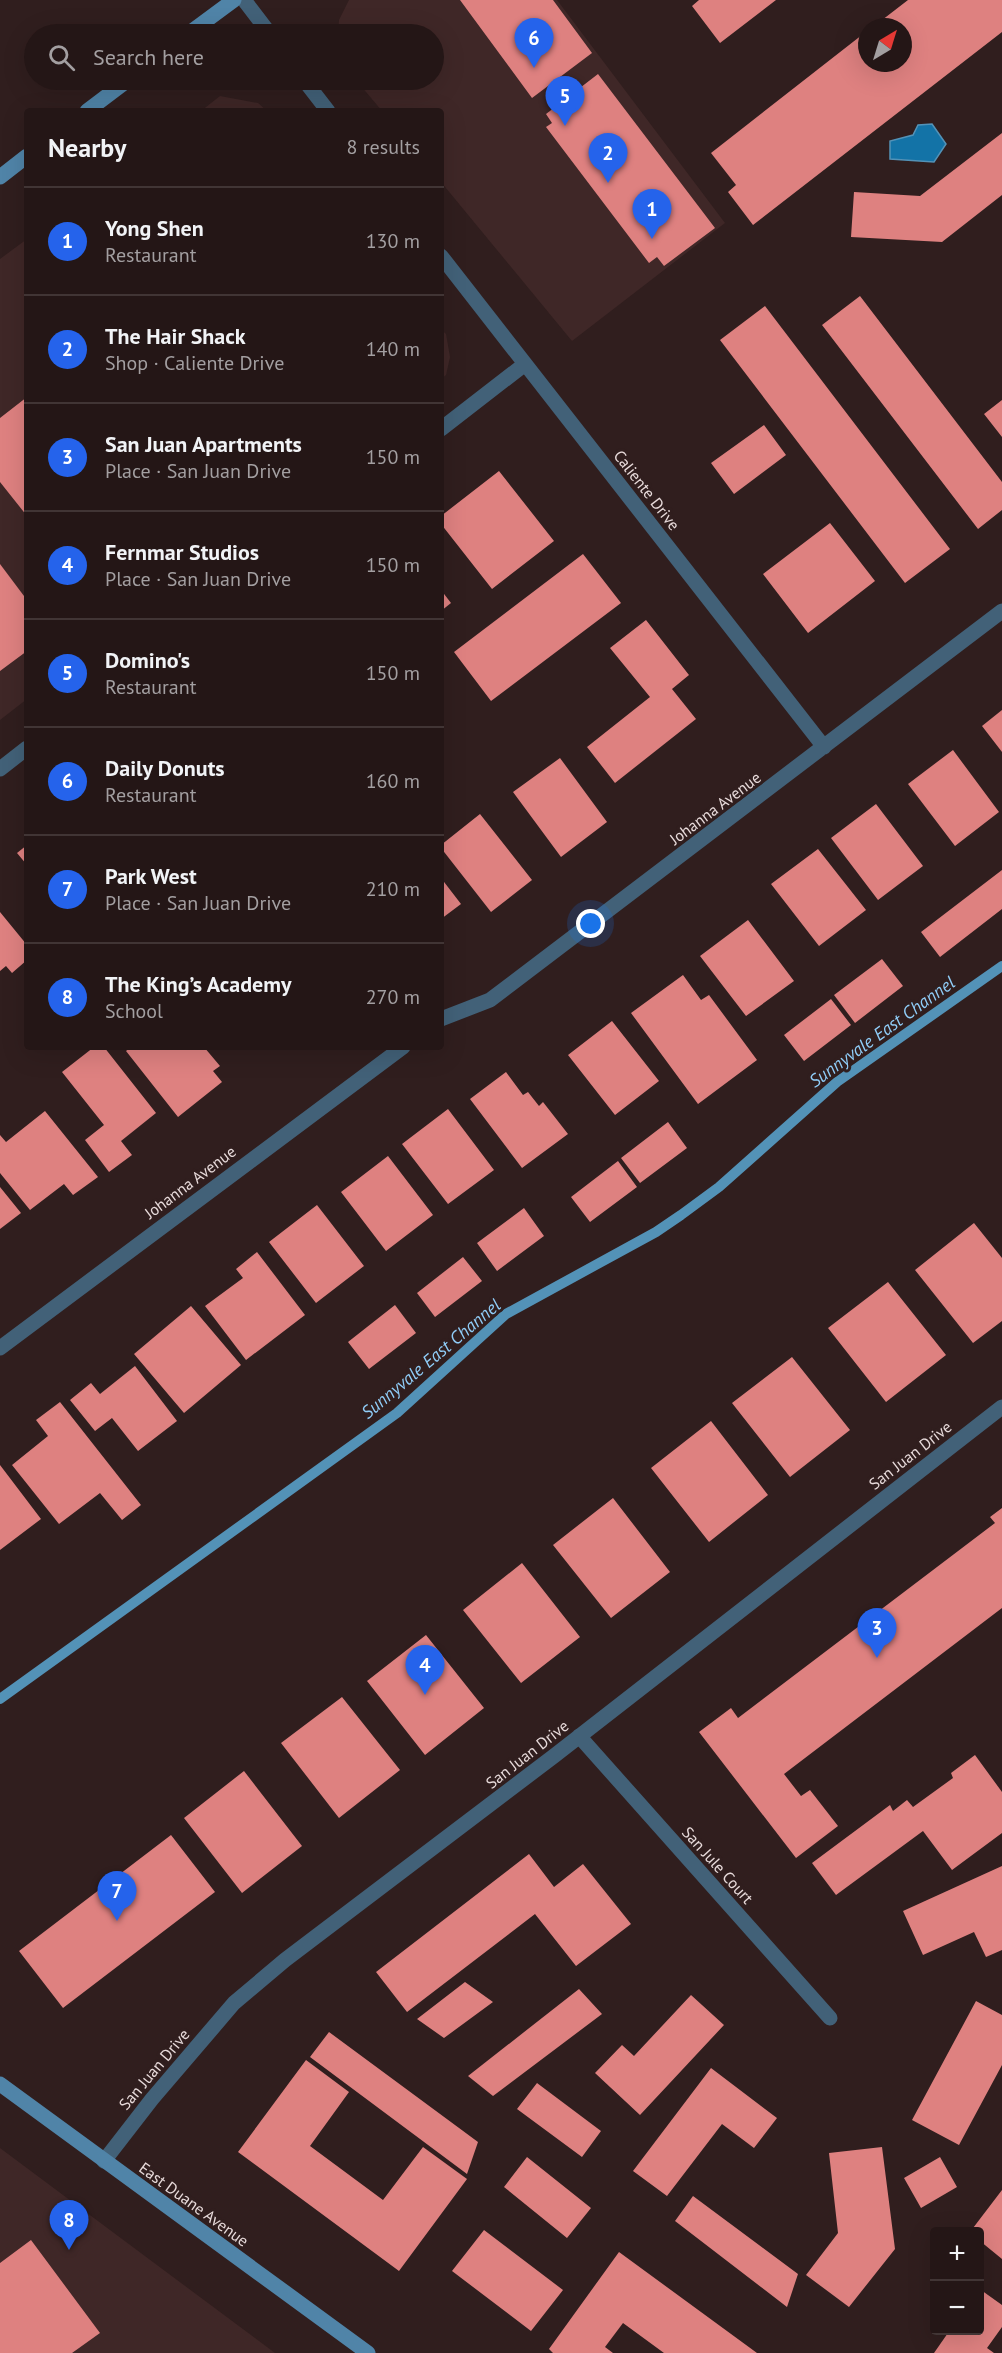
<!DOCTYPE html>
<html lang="en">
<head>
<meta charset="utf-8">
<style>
  :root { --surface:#241616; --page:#2c1f1f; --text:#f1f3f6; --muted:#a39fa1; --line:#413535; --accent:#2563eb }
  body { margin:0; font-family:"PT Sans",sans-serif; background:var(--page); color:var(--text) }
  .controls { position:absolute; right:18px; bottom:18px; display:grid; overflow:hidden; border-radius:6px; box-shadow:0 6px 24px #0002 }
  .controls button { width:54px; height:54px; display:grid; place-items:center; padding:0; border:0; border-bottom:2px solid var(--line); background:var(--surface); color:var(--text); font:30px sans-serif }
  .compass { position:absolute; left:858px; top:18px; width:54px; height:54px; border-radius:50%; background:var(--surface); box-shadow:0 6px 24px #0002; rotate:38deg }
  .you { position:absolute; left:591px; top:924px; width:21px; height:21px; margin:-15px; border:4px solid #fff; border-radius:50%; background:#1a73e8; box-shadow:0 0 0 9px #1a73e833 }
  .badge { display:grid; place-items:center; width:39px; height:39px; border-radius:50%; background:var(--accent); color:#fff; font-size:20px; font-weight:700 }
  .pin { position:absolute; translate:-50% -50px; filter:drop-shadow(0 2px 3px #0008) }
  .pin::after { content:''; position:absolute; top:32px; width:21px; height:18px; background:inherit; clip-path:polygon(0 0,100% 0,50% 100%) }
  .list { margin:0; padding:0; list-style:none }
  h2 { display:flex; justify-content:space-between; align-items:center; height:78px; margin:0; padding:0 24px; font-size:26px }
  h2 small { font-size:20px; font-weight:400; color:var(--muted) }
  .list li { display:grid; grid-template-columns:39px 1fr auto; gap:18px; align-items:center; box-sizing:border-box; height:108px; padding:0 24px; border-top:2px solid var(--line) }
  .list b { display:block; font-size:22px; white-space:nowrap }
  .list p { margin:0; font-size:20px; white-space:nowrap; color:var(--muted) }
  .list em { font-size:20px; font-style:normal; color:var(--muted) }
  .icon { flex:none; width:33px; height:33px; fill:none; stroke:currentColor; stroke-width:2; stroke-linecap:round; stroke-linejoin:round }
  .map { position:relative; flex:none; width:1002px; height:2353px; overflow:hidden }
  .search { position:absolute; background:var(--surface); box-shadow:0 6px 24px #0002; left:24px; top:24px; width:420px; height:66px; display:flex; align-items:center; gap:15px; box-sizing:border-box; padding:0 21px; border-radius:33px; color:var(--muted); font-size:22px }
  .panel { position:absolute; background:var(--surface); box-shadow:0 6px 24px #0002; left:24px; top:108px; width:420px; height:942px; border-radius:6px }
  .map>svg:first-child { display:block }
  .built { fill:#3f2727 }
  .water { fill:#1373a7; stroke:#5392b7; stroke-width:1.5 }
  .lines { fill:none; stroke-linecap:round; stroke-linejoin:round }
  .stream { stroke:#5392b7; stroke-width:10 }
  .building { fill:#de8180 }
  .minor { stroke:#426178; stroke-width:15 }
  .secondary { stroke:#5084a8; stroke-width:15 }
  .labels { text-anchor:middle; stroke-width:6; stroke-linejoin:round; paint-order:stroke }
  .street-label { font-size:16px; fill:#e8dbdb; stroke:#301e1e }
  .water-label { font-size:18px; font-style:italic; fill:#90cdf8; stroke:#301e1e }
</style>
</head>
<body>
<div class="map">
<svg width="1002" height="2353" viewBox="0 0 1002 2353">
  <rect width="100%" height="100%" fill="#301e1e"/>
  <path class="built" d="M349,0h208l168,223 -153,118 -131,-159v-71h-59l-26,-31h78v-46h-96l1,-14z
    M220,96l38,7 9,8h-66z
    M27,239v460l-27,21v-461z
    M441,329l5,5 4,23 -4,18 -5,4z
    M0,2148l275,205h-275z"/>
  <path class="water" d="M932,124l14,20 -12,18 -44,-3v-18l23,-6 5,-10z"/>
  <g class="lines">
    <path class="stream" d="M0,1699l397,-286 109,-99 150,-82 25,-17 38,-28 118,-105 165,-116"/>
  </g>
  <path class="building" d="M460,0h93l39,53 -60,45z
    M699,0h77l-56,43 -28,-37z
    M908,0h94v32l-249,193 -25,-33 8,-7 -25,-32 156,-122v32h36v-36h-30z
    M598,74l117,154 -51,38 -7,-9 -8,6 -103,-136 6,-4 -6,-9z
    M1002,133v62l-60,47 -91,-5 3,-45 66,4z
    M860,296l142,186v28l-24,19 -156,-204z
    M765,306l185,243 -45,34 -185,-243z
    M27,397v119l-27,-34v-64z
    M1002,400v37l-18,-23z
    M764,425l22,30 -52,39 -23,-31z
    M499,471l55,70 -62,48 -51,-65v-8z
    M830,523l45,58 -67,52 -45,-59z
    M583,554l38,49 -130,98 -37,-49z
    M0,564l27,36v51l-27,20z
    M441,590l10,13 -10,8z
    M646,620l43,55 -17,14 24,30 -81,64 -28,-36 63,-50 -40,-49z
    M1002,710v42l-20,-26z
    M953,750l46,62 -44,34 -47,-62z
    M560,758l47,64 -46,35 -48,-65z
    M876,804l47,62 -45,34 -47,-62z
    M480,814l52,66 -41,32 -50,-64v-3z
    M27,845v20l-10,-12z
    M818,849l48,61 -47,36 -48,-62z
    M1002,870v39l-62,48 -19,-25z
    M441,878l20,26 -20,15z
    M0,912l27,33v15l-15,13 -6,-7 -6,5z
    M748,920l46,61 -48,35 -46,-60z
    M882,959l21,27 -48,37 -21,-28z
    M683,975l18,25 8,-5 48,65 -59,44 -67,-91z
    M831,999l20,26 -47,36 -20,-26z
    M612,1021l47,60 -44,34 -47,-60z
    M94,1047h10l52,66 -35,28 11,14 -23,17 -24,-32 19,-15 -42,-53z
    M131,1047h73l16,19 -7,5 9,11 -44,35 -52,-66z
    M506,1072l17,23 5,-3 11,14 4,-4 25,32 -46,34 -52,-69z
    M448,1109l46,61 -46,34 -46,-60z
    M45,1111l53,66 -25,18 -9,-11 -34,26 -30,-37v-38l6,7z
    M668,1122l19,26 -47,35 -19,-25z
    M388,1156l45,59 -47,36 -45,-59z
    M618,1161l19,26 -47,35 -19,-25z
    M0,1187l21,26 -21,16z
    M317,1205l47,61 -48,37 -47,-61z
    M524,1208l20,28 -47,35 -20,-28z
    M974,1223l28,35v63l-29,22 -58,-73z
    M257,1252l48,63 -59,45 -41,-54 38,-28 -7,-9z
    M463,1257l19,24 -47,36 -18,-24z
    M888,1282l58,73 -60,47 -58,-74z
    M395,1305l21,28 -47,36 -21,-27z
    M191,1306l50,59 -57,48 -50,-59z
    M792,1357l58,73 -60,47 -58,-74z
    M135,1366l42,55 -39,30 -26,-33 -17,13 -25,-31 21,-17 9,11z
    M60,1402l81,103 -19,15 -22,-27 -41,31 -47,-59 36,-29 -12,-16z
    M711,1421l57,74 -59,47 -58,-74z
    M0,1465l41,54 -41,31z
    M613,1498l57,74 -59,46 -58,-73z
    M1002,1508v100l-218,166 17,22 9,-6 28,36 -42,32 -97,-126 32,-24 7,10 257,-195 -5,-6z
    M522,1563l58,74 -59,46 -58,-73z
    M426,1635l58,73 -59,47 -58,-74z
    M342,1697l58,73 -61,48 -58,-75z
    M975,1755l27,37v41l-50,37 -29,-39 -87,64 -24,-32 78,-58 3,6 14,-11 6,7 40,-29 -2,-5z
    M244,1771l58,75 -60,47 -58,-75z
    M171,1835l44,57 -152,116 -44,-57z
    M529,1854l25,33 29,-23 48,60 -55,42 -41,-52 -128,98 -31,-40z
    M1002,1866v84l-16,7 -12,-25 -51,23 -20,-44z
    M465,1982l28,20 -49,36 -27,-19z
    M579,1989l23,25 -109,82 -25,-20z
    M691,1995l33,30 -84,90 -45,-42 27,-28 12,11z
    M976,2001l26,14v50l-43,80 -47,-25z
    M329,2032l149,110 -11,32 -157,-117z
    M306,2060l43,32 -39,54 73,54 40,-53 44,32 -68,92 -161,-119z
    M711,2068l66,50 -23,30 -32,-24 -55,72 -34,-25z
    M537,2083l64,48 -19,26 -65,-48z
    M882,2147l13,102 -46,58 -43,-32 32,-42 -9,-80z
    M527,2157l64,51 -24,30 -63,-51z
    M940,2157l17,30 -36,21 -17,-30z
    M1002,2190v69l-22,-18v-9h-10z
    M693,2196l105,78 -11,33 -112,-86z
    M484,2230l79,60 -32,41 -79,-60z
    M31,2240l69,93 -28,20h-72v-90z
    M619,2252l138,101h-93l-41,-30 -18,24 8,6h-60l-4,-4z
    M981,2290l21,15v22l-15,21 7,5h-60l16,-23h30z"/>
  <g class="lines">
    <path class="minor" d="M244,0l26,34
      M304,80l24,31
      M441,256l383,491
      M441,429l84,-65
      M0,769l27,-21
      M441,1019l49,-19 512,-389
      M0,1348l403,-301
      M579,1736l251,282
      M104,2161l48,-62 82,-96 51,-43 269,-204 448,-349"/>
    <path class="secondary" d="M188,34l46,-34
      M87,111l41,-31
      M0,177l27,-21
      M0,2084l368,269"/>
  </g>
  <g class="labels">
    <g class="street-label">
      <text transform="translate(647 490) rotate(52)" y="6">Caliente Drive</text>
      <text transform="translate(715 808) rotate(-37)" y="6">Johanna Avenue</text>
      <text transform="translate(190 1182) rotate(-37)" y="6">Johanna Avenue</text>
      <text transform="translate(910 1455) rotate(-38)" y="6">San Juan Drive</text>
      <text transform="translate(527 1754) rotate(-38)" y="6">San Juan Drive</text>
      <text transform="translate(718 1865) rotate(48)" y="6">San Jule Court</text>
      <text transform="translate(154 2069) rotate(-50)" y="6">San Juan Drive</text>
      <text transform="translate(194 2204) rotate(36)" y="6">East Duane Avenue</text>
    </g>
    <g class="water-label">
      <text transform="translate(882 1032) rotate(-36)" y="6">Sunnyvale East Channel</text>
      <text transform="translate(431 1359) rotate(-40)" y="6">Sunnyvale East Channel</text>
    </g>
  </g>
</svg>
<div class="controls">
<button>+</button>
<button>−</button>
</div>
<svg class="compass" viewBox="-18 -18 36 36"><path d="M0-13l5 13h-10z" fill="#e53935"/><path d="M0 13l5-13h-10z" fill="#a39fa1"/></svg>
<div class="you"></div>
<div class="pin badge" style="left:652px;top:239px">1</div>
<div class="pin badge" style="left:608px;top:183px">2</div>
<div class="pin badge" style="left:877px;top:1658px">3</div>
<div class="pin badge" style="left:425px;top:1695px">4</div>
<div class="pin badge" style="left:565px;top:126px">5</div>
<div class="pin badge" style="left:534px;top:68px">6</div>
<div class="pin badge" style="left:117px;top:1921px">7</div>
<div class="pin badge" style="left:69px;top:2250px">8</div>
<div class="search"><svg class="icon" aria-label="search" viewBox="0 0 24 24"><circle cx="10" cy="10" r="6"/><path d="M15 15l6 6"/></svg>Search here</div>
<section class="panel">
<h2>Nearby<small>8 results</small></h2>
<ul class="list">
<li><span class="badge">1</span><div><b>Yong Shen</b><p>Restaurant</p></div><em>130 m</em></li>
<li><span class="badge">2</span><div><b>The Hair Shack</b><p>Shop · Caliente Drive</p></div><em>140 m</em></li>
<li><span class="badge">3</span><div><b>San Juan Apartments</b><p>Place · San Juan Drive</p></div><em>150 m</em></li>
<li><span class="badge">4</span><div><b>Fernmar Studios</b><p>Place · San Juan Drive</p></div><em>150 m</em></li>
<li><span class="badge">5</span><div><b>Domino's</b><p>Restaurant</p></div><em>150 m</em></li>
<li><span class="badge">6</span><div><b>Daily Donuts</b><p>Restaurant</p></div><em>160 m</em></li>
<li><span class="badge">7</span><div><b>Park West</b><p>Place · San Juan Drive</p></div><em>210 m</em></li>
<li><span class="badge">8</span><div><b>The King’s Academy</b><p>School</p></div><em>270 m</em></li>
</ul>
</section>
</div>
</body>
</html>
